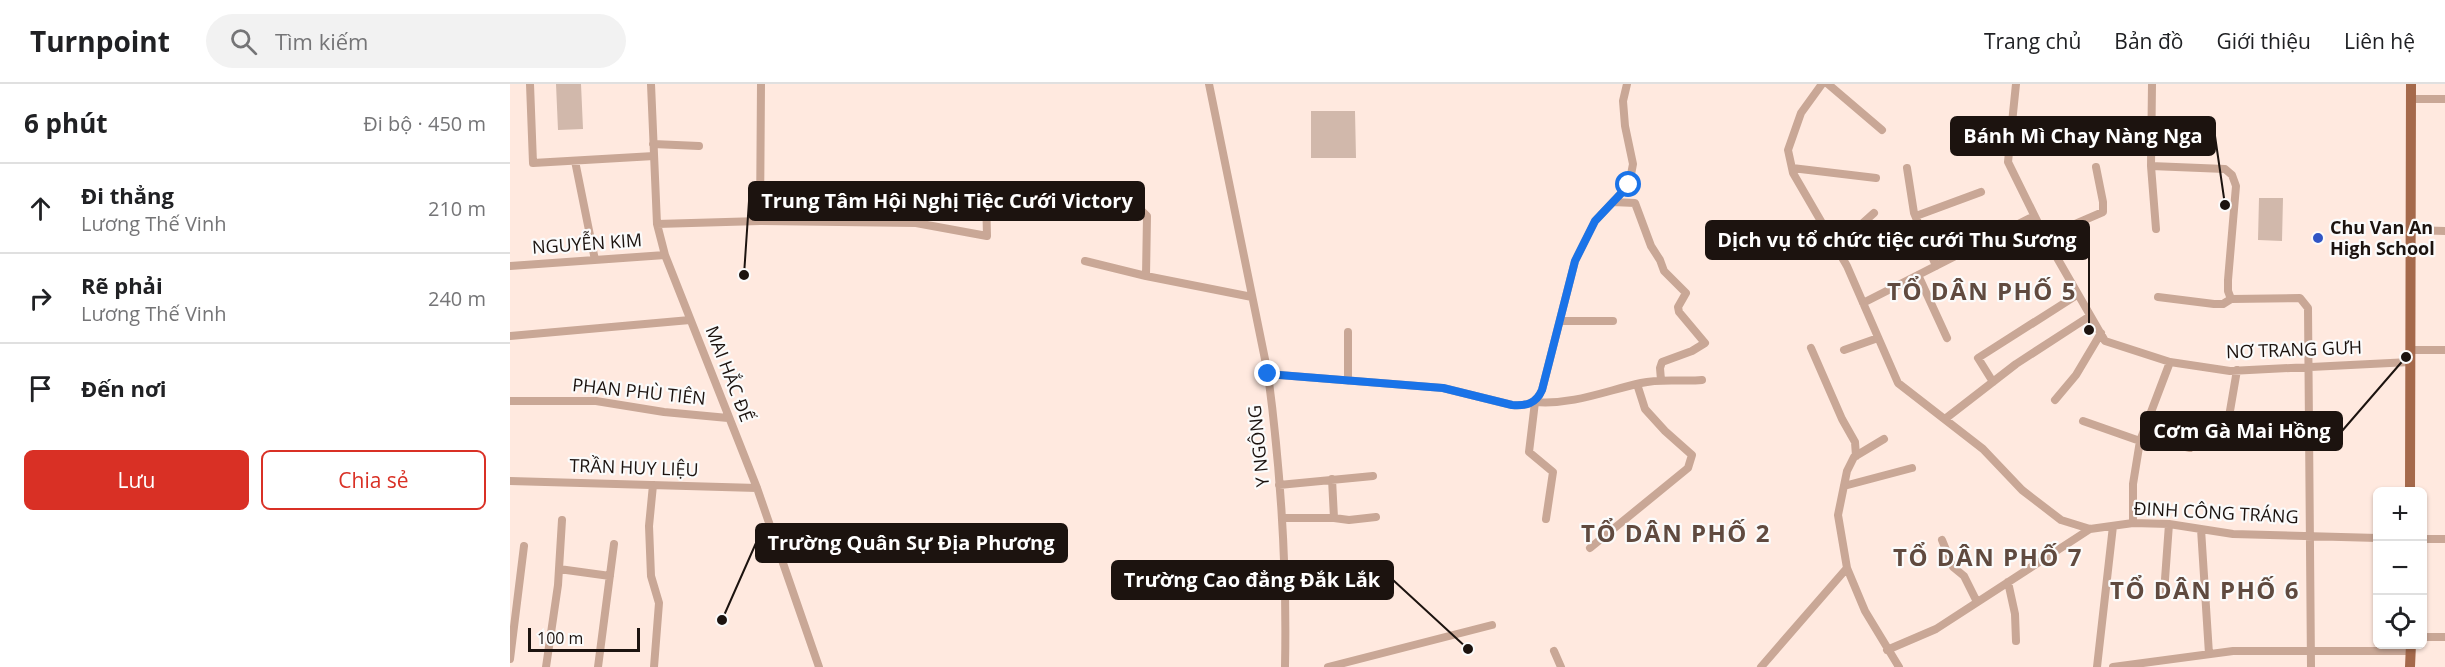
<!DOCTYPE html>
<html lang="vi">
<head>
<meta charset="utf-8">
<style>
  :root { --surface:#fff; --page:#f2f2f2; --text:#202124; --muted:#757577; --line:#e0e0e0; --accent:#d93025 }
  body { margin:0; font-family:"Open Sans",sans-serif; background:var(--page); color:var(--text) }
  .controls { position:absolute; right:18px; bottom:18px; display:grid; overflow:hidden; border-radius:9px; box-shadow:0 2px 4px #0004 }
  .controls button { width:54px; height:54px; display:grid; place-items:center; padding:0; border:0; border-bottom:2px solid var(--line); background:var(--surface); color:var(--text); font:30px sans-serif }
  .scale { position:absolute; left:18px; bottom:15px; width:112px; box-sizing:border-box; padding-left:6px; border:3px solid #1c130f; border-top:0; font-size:16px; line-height:21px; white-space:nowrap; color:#1c130f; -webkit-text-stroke:4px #fbfbfb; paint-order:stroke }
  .stop { position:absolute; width:18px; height:18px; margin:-14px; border:4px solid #1a73e8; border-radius:50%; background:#fff }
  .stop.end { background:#1a73e8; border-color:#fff; box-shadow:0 2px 6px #0008 }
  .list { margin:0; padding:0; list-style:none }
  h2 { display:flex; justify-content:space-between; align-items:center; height:78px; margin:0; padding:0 24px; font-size:26px }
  h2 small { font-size:20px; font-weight:400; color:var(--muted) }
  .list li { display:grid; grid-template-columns:39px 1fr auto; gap:18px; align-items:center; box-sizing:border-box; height:90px; padding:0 24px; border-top:2px solid var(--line) }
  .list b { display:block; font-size:22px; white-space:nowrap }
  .list p { margin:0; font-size:20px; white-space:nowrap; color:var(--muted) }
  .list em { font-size:20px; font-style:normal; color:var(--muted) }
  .actions { display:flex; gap:12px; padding:18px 24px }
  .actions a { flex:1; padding:14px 0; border:2px solid var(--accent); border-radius:9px; text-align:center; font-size:21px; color:var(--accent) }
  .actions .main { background:var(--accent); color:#fff }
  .icon { flex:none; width:33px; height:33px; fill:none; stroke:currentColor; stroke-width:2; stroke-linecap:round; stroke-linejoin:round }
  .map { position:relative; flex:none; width:1935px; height:583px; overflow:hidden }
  header { display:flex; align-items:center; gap:36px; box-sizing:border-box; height:84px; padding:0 30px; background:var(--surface); border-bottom:2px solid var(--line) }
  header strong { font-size:28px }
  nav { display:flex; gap:33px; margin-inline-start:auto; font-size:21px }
  .search { width:420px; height:54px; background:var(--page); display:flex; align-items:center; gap:15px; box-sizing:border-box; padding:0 21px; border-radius:33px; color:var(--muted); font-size:22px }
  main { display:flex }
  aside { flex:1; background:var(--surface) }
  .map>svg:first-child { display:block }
  .green { fill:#d1b8ab }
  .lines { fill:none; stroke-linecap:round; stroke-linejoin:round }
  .minor { stroke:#c9a796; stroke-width:8 }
  .major { stroke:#a5694b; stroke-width:10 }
  .route { stroke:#1a73e8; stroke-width:8 }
  .poi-dot { fill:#3055c5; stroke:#fbfbfb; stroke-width:2 }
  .labels { text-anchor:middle; stroke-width:4.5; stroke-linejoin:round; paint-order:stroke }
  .poi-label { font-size:18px; font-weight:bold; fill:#1c130f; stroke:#fbfbfb; text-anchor:start }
  .street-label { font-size:18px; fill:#1c130f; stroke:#fbfbfb }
  .district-label { font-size:24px; font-weight:bold; letter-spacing:1.5px; fill:#604a3f; stroke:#fbfbfb }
  .leader { fill:none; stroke:#1c130f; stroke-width:2 }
  .callout-dot { fill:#1c130f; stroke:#fbfbfb; stroke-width:2 }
  .callout { fill:#1c130f; stroke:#1c130f; stroke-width:2 }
  .callout-label { font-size:20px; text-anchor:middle; font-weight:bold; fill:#fff }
</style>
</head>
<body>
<header>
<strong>Turnpoint</strong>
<div class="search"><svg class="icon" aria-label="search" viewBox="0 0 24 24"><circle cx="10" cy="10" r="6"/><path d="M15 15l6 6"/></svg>Tìm kiếm</div>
<nav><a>Trang chủ</a><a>Bản đồ</a><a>Giới thiệu</a><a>Liên hệ</a></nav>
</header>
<main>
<aside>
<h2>6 phút<small>Đi bộ · 450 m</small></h2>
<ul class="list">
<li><svg class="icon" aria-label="ahead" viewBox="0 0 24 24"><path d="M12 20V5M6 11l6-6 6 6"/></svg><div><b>Đi thẳng</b><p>Lương Thế Vinh</p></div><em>210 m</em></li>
<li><svg class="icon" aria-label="right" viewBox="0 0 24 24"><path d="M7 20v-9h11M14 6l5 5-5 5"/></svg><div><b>Rẽ phải</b><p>Lương Thế Vinh</p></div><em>240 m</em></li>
<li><svg class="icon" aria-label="arrive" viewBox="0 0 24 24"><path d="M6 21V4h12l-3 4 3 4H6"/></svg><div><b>Đến nơi</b></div></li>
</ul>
<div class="actions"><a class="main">Lưu</a><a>Chia sẻ</a></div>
</aside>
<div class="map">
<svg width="1935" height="583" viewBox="0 0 1935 583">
  <rect width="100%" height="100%" fill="#ffe9df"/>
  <path class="green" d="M46,0h25l2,45 -25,1z
    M801,27h44l1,47h-45z
    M1749,114h24l-1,43 -24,-1z"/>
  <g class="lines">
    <path class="minor" d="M20,0l3,79 121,-7
      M141,0l6,140 8,31 92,233 62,179
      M699,0l59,290c13,98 19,195 17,293
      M1312,0l-21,29 -13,37 5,23 54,93 51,117 85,66 39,41 39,30 29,9 43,-6 36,1 64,10 145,4
      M1318,0l54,46
      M1506,0l-8,78 37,75 60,104 65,21 60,9 180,-9
      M1642,0l-1,82 74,3 7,6 4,11 -8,94v11l3,8 69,-1 8,10 3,359
      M1901,15h34
      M143,60l46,2
      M65,77l20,99
      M1641,82l5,63
      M1282,84l84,10
      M1397,84l7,45 22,53
      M1103,118l22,1 16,43 9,14 4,11 22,22 -8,14 1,5 26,31 -13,8 -30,11 -2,6 1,12
      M562,122l70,5 5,5 -1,60
      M1406,132l65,-24
      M250,137l156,2 71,13 -1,-40
      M147,140l103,-3 1,-137
      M1901,146l34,1
      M1535,153l58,-25v-10l-7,-35
      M1325,161l19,-14 20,-18
      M575,177l61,15 106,21
      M0,182l155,-11
      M1408,191l29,63
      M1648,213l56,7h9l8,-5
      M1353,219l171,-87
      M1051,237h52
      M838,248v49
      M0,252l180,-16
      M1301,264l31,71 13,23 1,14
      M1334,266l34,-12
      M1900,266h35
      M758,290l175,14 69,17c14,1 24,-1 30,-15l33,-129 20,-40 34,-36 4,-21 -8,-38 -2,-25 4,-17
      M1483,298l-15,-24 99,-63
      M1545,316l21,-25 25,-42
      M0,317h86l68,11 64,6
      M1435,335l71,-55 74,-48
      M1573,337l57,20
      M1632,352l48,12
      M1374,355l-30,18 -7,14 -9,44 9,53 18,43 34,56
      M1715,356l12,-70
      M0,397l247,7
      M143,401l-4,41 2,50 8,27 -5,64
      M769,401l94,-9
      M1334,402l68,-18
      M772,434h52l-2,-39
      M824,434l15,2 27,-3
      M1036,435l7,-47 -24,-20 6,-50c38,3 70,-11 106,-19 21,-5 41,-1 61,-3
      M1623,439v-39l7,-43 30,-79
      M1691,445l8,125
      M1912,455h23
      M1432,456l11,27 11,9 13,26
      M1080,464l98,-80 4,-13 -27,-24 -20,-22 -8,-25
      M49,485l51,7
      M1498,498l7,32 1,27
      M1654,509l5,-69
      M1912,553h23
      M1377,566l49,-21 154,-100
      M1044,567l7,16
      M0,575l14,-113
      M36,583l12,-82 4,-65
      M88,583l16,-123
      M818,583l164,-42
      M1251,583l86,-99
      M1587,583l16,-141
      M1603,583l120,-16h177"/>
    <path class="major" d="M1900,408l1,-408
      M1900,583l1,-23"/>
  </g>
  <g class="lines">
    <path class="route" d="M758,290l175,14 69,17c14,1 24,-1 30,-15l33,-129 20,-40 34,-36"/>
  </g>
  <circle class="poi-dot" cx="1808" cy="154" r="6"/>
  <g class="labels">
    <g class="poi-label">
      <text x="1820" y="150">Chu Van An<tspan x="1820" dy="21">High School</tspan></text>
    </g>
    <g class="street-label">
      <text transform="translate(77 160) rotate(-4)" y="6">NGUYỄN KIM</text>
      <text transform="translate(1784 266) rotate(-2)" y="6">NƠ TRANG GƯH</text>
      <text transform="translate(219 290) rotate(69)" y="6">MAI HẮC ĐẾ</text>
      <text transform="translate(129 308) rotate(6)" y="6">PHAN PHÙ TIÊN</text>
      <text transform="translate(749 362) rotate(-96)" y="6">Y NGÔNG</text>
      <text transform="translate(124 384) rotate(2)" y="6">TRẦN HUY LIỆU</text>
      <text transform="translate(1706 429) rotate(3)" y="6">ĐINH CÔNG TRÁNG</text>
    </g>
    <g class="district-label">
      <text x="1472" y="216">TỔ DÂN PHỐ 5</text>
      <text x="1166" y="458">TỔ DÂN PHỐ 2</text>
      <text x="1478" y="482">TỔ DÂN PHỐ 7</text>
      <text x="1695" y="515">TỔ DÂN PHỐ 6</text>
    </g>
  </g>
  <path class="leader" d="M1715 121L1705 52M234 191L239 117M1579 246L1579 156M1896 273L1832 347M212 536L246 459M958 565L883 496"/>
  <g class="callout-dot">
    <circle cx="1715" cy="121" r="6"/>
    <circle cx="234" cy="191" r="6"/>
    <circle cx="1579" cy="246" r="6"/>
    <circle cx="1896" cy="273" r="6"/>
    <circle cx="212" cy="536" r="6"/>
    <circle cx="958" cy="565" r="6"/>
  </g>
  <g class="callout">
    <rect x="1441" y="33" width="264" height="38" rx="6"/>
    <rect x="239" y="98" width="395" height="38" rx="6"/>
    <rect x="1196" y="137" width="383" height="38" rx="6"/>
    <rect x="1631" y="328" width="201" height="38" rx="6"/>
    <rect x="246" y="440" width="311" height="38" rx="6"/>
    <rect x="602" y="477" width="281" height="38" rx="6"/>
  </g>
  <g class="callout-label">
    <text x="1573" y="59">Bánh Mì Chay Nàng Nga</text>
    <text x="437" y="124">Trung Tâm Hội Nghị Tiệc Cưới Victory</text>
    <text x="1387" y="163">Dịch vụ tổ chức tiệc cưới Thu Sương</text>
    <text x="1732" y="354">Cơm Gà Mai Hồng</text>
    <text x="401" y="466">Trường Quân Sự Địa Phương</text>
    <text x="742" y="503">Trường Cao đẳng Đắk Lắk</text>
  </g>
</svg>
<div class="controls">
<button>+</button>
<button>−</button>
<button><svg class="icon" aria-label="locate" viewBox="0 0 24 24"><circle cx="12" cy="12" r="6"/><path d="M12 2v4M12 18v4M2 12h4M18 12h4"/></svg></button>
</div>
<div class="scale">100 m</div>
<div class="stop" style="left:1119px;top:101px"></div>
<div class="stop end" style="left:758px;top:290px"></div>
</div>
</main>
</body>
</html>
